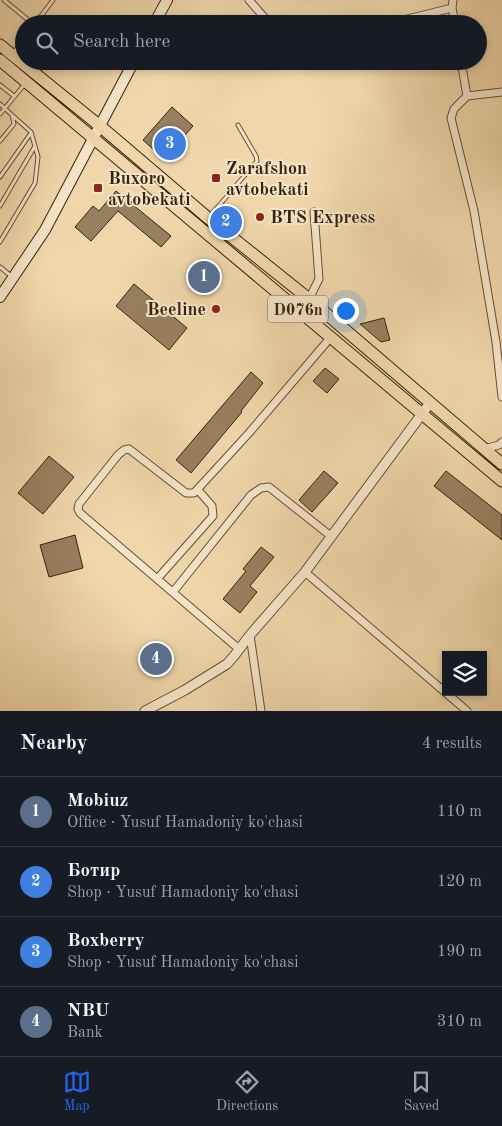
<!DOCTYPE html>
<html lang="en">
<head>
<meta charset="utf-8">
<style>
  :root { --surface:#171b24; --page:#20242c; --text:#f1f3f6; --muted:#9ea1a6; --line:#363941; --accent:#2563eb }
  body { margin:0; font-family:"Old Standard TT",serif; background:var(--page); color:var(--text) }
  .controls { position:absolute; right:15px; bottom:15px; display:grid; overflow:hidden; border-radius:0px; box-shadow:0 2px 8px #0003 }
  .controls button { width:45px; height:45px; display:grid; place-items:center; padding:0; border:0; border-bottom:1px solid var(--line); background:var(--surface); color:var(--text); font:25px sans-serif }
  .you { position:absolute; left:345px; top:310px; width:18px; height:18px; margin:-12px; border:4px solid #fff; border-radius:50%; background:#1a73e8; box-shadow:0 0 0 8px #1a73e833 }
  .badge { display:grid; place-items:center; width:32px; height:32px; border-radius:50%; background:var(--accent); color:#fff; font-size:16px; font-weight:700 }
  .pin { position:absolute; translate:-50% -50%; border:2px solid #fff; box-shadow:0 1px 5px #0006 }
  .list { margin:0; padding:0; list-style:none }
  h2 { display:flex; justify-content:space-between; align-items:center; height:65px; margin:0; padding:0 20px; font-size:21px }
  h2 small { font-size:16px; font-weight:400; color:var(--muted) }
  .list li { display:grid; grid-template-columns:32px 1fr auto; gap:15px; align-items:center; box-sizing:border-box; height:70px; padding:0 20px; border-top:1px solid var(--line) }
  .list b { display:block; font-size:19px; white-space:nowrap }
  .list p { margin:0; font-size:16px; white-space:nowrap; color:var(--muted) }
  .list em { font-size:16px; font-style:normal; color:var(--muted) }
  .icon { flex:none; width:28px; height:28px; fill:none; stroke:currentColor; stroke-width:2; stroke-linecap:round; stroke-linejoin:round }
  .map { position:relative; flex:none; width:502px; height:711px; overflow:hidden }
  .search { position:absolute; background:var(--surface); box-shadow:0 2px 8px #0003; left:15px; right:15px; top:15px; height:55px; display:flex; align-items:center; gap:12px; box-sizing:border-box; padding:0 18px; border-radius:28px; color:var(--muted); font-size:19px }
  .sheet { height:345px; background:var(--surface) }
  nav { display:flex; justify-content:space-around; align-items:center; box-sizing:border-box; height:70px; border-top:1px solid var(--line); background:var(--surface); font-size:14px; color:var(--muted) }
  nav a { display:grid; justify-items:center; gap:2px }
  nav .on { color:var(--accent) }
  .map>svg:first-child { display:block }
  .building { fill:#97805f; stroke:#37210c }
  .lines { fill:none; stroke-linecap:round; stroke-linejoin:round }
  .service-casing { stroke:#654e34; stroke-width:5 }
  .minor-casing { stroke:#654e34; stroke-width:9 }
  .tertiary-casing { stroke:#654e34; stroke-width:11 }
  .secondary-casing { stroke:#37210c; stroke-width:12 }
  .primary-casing { stroke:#37210c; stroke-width:13 }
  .service { stroke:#f5e5c8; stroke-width:3 }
  .minor { stroke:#f5e5c8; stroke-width:7 }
  .tertiary { stroke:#f5e5c8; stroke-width:9 }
  .secondary { stroke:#f5e5c8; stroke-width:10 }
  .primary { stroke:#f0d7ab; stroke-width:11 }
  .poi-dot { fill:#8f2418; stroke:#f5e5c8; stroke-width:2 }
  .labels { text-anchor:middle; stroke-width:4; stroke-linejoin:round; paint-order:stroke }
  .shield { fill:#f5e5c8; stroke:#705c44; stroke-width:1 }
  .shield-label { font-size:16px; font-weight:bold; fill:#37210c }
  .poi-label { font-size:18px; font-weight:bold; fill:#37210c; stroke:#f5e5c8; text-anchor:start }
</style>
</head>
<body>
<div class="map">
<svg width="502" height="711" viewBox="0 0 502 711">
  <rect width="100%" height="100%" fill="#f0d7ab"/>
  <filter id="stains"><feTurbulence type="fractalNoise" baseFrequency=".004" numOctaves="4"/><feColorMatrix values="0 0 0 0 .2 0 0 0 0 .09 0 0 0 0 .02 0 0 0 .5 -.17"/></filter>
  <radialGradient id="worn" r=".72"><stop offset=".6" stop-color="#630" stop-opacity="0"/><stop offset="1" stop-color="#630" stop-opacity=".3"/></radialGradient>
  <path class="building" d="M172,107l21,19 -29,33 -21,-19z
    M116,191l55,45 -10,11 -43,-36 -27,30 -16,-14 18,-21 6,5z
    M134,284l53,44 -18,22 -53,-44z
    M384,318l6,22 -9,2 -21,-18z
    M325,368l14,11 -12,14 -14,-12z
    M251,372l12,11 -22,28 1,1 -51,61 -15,-13z
    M49,456l25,21 -31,37 -25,-21z
    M324,471l14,12 -26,29 -13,-12z
    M446,471l56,44v25l-68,-54z
    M75,535l8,33 -34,9 -9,-32z
    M261,547l13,10 -24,29 7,6 -17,21 -17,-14 23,-28 -3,-2z"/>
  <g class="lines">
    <defs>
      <path id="service" d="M4,0l29,24
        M35,24l18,-24
        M14,52l10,-13
        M0,85l14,11
        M0,104l12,11 2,9 -14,17
        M0,114l24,-29
        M0,177l31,-44
        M0,206l35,-60
        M210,216l47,-55 -1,-5 -18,-31
        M0,242l35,-59 3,-26 -7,-25 -19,-17
        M0,267l11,9"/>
      <path id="minor" d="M249,0l21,24
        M453,0l-1,8 3,16
        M387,24l65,-16
        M461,61l6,35 -13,13 -3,9 23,93 22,131 6,55
        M467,96l35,-4
        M309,299l10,-20 -5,-67
        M484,449l15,-4 3,-3
        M305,572l162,139
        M158,578l55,-62 -1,-10 -14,-16
        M173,592l78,-97 10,-7 8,-1 63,50
        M250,635l11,76
        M239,649l-159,-136 -2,-4 1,-5 39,-49 6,-5 5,-1 57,44h8l55,-60 82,-96"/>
      <path id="tertiary" d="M145,711l40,-21 42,-26 7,-8 16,-21 55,-63 125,-169"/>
      <path id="secondary" d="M154,24l13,-24
        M0,297l45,-67 89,-169"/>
      <path id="primary" d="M0,45l100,81 108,92 101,81 193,165
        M0,60l502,421"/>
    </defs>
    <use href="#service" class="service-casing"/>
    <use href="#minor" class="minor-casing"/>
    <use href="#tertiary" class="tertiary-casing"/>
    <use href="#secondary" class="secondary-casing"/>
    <use href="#primary" class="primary-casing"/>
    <use href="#service" class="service"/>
    <use href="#minor" class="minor"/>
    <use href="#tertiary" class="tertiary"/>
    <use href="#secondary" class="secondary"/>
    <use href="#primary" class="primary"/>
  </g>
  <g class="poi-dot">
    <rect x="211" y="173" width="10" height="10" rx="2.5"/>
    <rect x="93" y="183" width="10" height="10" rx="2.5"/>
    <circle cx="260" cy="217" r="5"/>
    <circle cx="216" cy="309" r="5"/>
  </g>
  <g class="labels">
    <rect class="shield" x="268" y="295.5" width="60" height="27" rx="4"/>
    <g class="shield-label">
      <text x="298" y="315">D076n</text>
    </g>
    <g class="poi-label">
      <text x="226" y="174">Zarafshon<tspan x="226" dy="21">avtobekati</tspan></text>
      <text x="108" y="184">Buxoro<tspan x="108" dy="21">avtobekati</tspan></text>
      <text x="270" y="223">BTS Express</text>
      <text x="206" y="315" text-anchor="end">Beeline</text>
    </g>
  </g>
  <rect width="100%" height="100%" filter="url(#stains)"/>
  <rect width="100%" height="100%" fill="url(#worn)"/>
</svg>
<div class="controls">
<button><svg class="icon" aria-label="layers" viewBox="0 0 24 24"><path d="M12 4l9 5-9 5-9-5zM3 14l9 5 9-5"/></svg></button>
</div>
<div class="you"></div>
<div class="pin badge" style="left:204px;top:277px;background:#5c6f8a">1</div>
<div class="pin badge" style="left:226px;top:222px;background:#3f7fe0">2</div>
<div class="pin badge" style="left:170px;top:144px;background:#3f7fe0">3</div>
<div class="pin badge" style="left:156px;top:659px;background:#5c6f8a">4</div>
<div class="search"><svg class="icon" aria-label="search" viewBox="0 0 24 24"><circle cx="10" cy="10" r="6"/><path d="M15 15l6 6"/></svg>Search here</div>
</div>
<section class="sheet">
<h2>Nearby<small>4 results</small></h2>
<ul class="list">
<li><span class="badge" style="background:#5c6f8a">1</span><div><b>Mobiuz</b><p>Office · Yusuf Hamadoniy ko'chasi</p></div><em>110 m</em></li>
<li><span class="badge" style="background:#3f7fe0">2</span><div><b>Ботир</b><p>Shop · Yusuf Hamadoniy ko'chasi</p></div><em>120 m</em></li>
<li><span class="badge" style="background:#3f7fe0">3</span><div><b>Boxberry</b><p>Shop · Yusuf Hamadoniy ko'chasi</p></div><em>190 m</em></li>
<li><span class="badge" style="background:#5c6f8a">4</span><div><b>NBU</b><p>Bank</p></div><em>310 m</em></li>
</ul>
</section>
<nav>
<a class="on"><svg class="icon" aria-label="map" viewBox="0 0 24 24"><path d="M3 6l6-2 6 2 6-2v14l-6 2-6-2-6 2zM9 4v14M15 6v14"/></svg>Map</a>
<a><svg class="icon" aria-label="directions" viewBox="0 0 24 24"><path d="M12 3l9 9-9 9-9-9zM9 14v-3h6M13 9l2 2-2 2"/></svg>Directions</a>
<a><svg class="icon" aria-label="saved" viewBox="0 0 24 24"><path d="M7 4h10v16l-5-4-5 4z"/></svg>Saved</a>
</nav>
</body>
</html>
